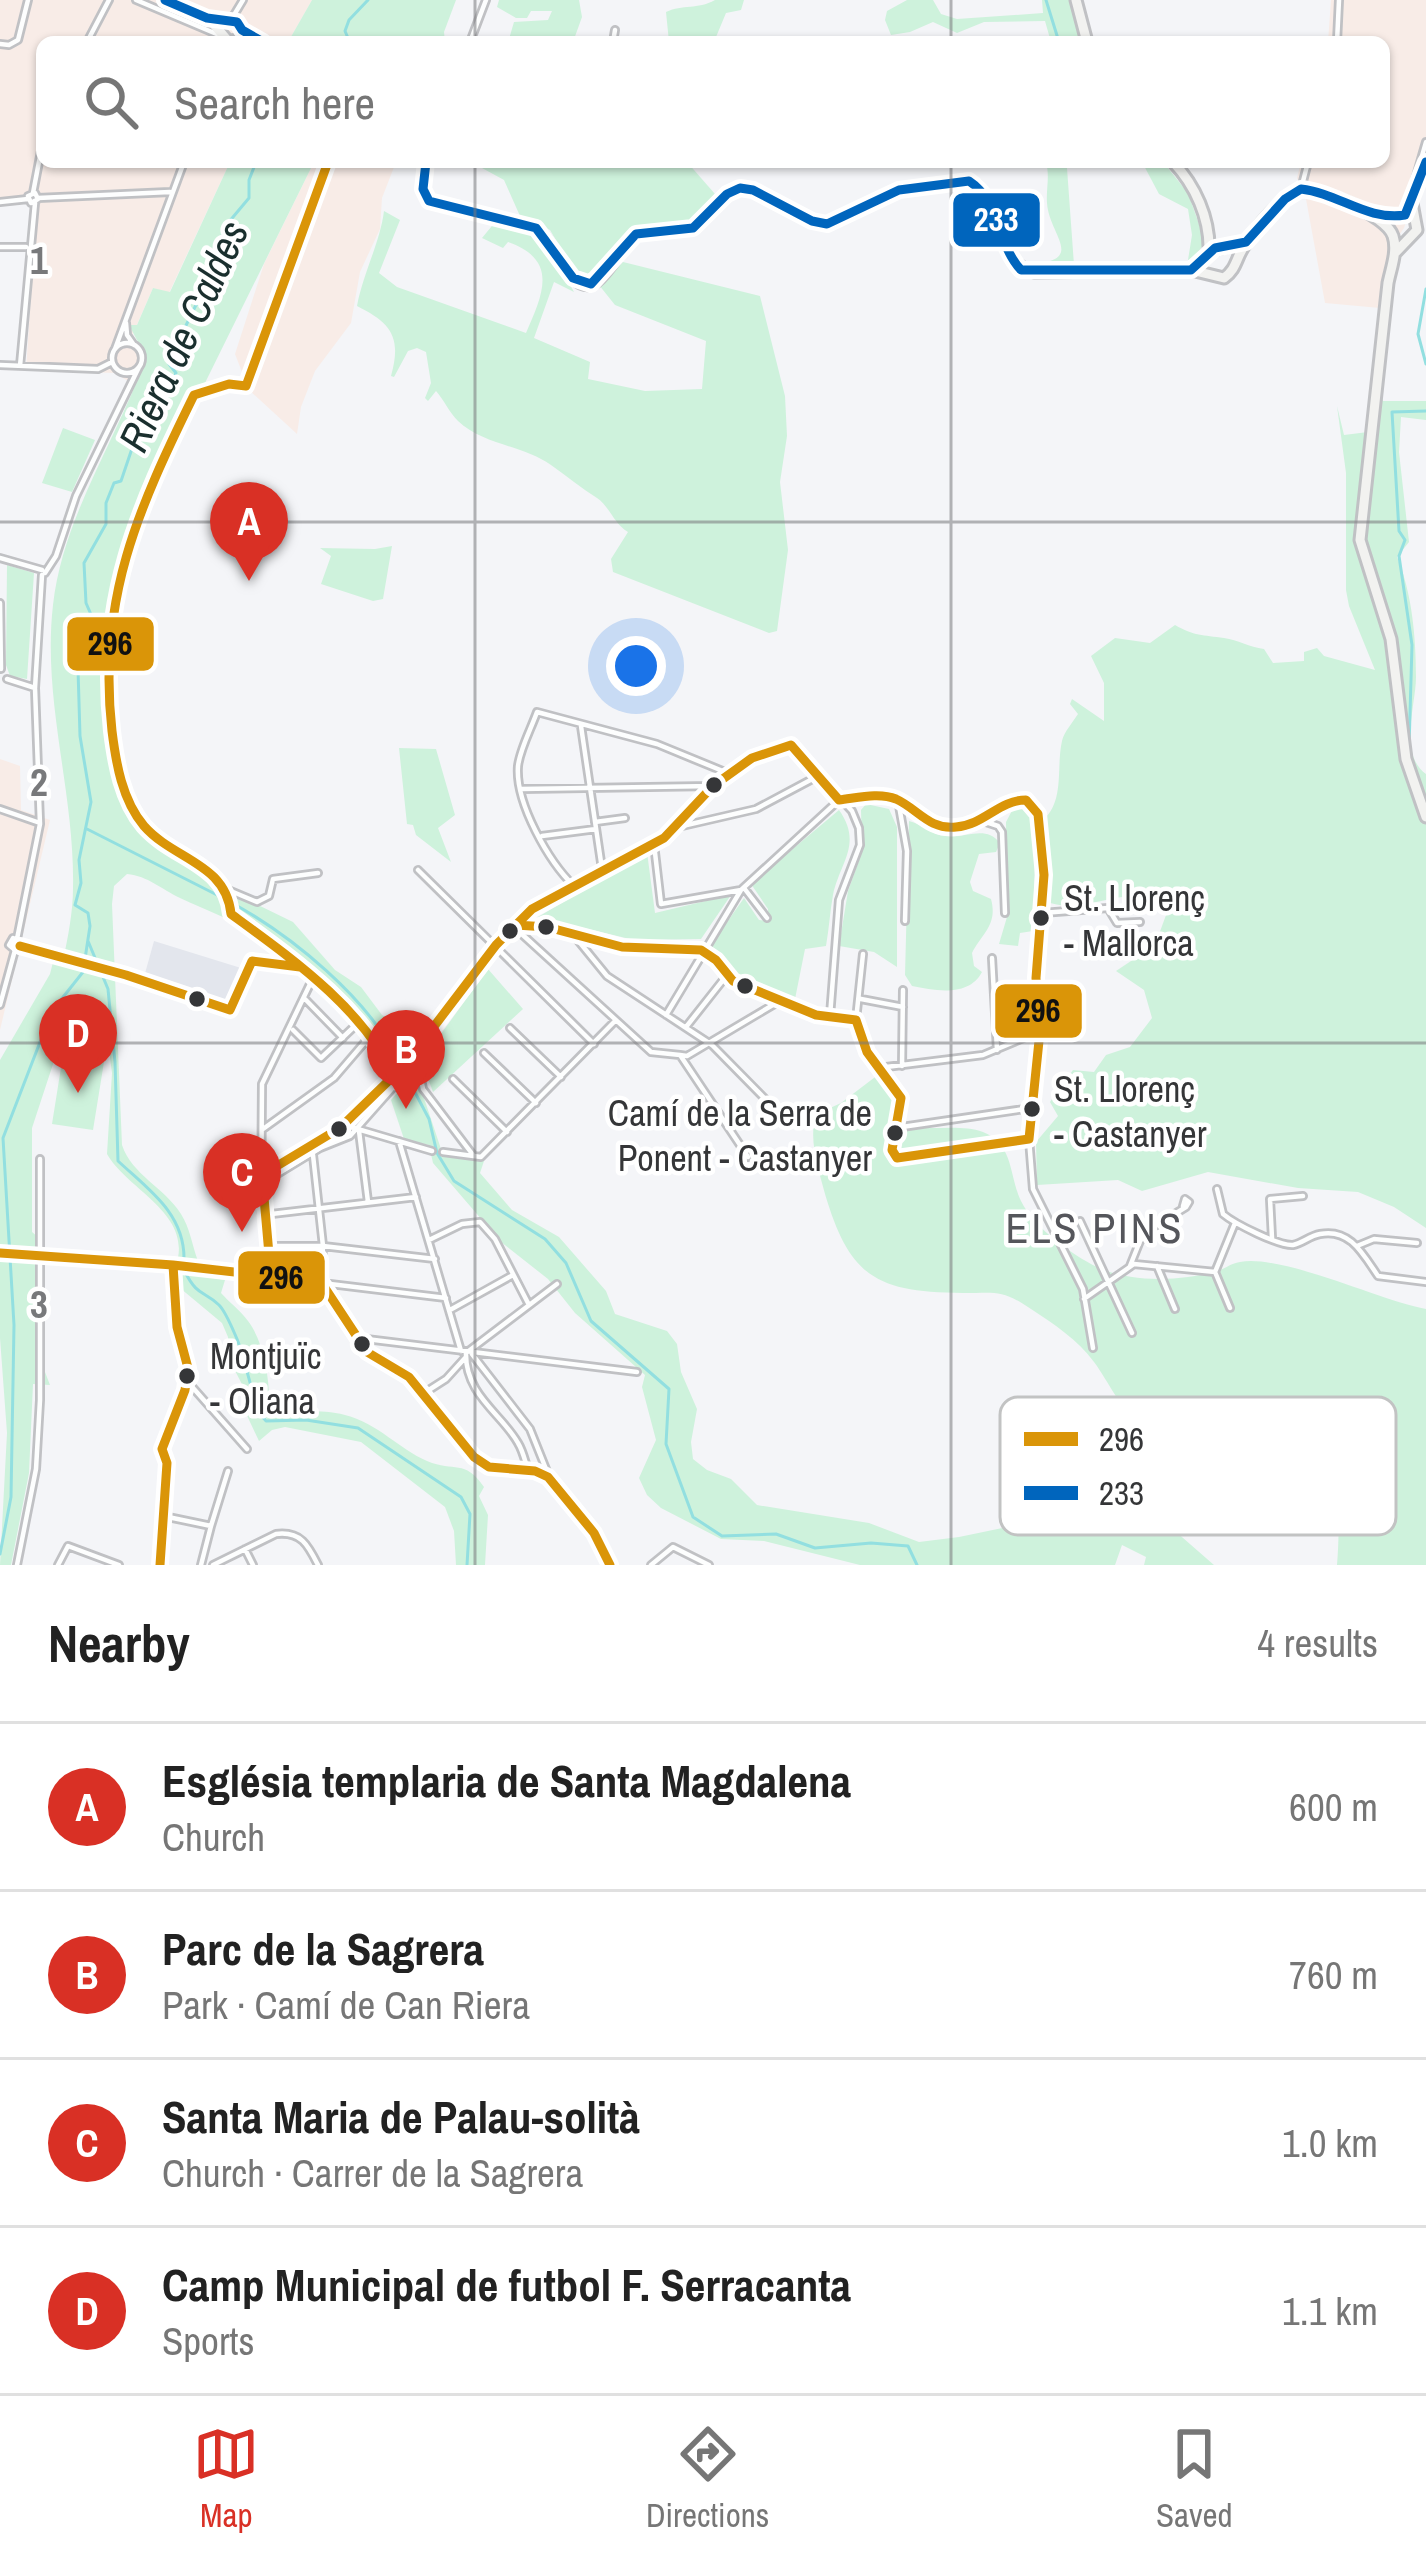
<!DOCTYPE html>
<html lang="en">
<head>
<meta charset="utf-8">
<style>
  :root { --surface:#fff; --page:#f2f2f2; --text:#222; --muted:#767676; --line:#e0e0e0; --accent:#d93025 }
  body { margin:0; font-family:"Archivo Narrow",sans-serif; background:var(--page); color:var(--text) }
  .you { position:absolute; left:636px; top:666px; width:42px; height:42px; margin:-30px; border:9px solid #fff; border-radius:50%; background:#1a73e8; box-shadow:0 0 0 18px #1a73e833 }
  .badge { display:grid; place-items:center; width:78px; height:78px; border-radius:50%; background:var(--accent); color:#fff; font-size:39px; font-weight:700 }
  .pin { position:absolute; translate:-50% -99px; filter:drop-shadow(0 3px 6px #0008) }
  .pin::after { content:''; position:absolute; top:63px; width:42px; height:36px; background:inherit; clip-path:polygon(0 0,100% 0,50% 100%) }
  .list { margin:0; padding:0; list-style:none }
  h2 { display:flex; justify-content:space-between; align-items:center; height:156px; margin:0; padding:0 48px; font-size:51px }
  h2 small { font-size:39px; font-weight:400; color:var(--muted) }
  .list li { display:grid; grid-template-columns:78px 1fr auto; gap:36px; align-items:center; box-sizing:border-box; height:168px; padding:0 48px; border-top:3px solid var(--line) }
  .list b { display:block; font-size:45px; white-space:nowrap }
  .list p { margin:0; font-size:39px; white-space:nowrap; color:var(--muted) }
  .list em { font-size:39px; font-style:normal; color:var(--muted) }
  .icon { flex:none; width:66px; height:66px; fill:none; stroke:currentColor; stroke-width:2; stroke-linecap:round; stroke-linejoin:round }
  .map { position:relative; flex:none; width:1426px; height:1565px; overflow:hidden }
  .search { position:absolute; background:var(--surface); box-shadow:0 3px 9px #0004; left:36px; right:36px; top:36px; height:132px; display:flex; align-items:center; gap:30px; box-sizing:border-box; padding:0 42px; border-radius:18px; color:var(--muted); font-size:45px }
  .sheet { height:828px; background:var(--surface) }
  nav { display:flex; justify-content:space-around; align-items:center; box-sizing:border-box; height:168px; border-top:3px solid var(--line); background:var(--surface); font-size:33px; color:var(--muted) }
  nav a { display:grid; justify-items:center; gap:6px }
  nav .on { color:var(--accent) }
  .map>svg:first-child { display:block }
  .built { fill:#e3e6ed }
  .industrial { fill:#f8ece7 }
  .green { fill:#cef2dc }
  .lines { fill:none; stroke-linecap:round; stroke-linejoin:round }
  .stream { stroke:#92dfe0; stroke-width:3 }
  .street-casing { stroke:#c0c1c4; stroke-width:10 }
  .secondary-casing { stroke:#c0c1c4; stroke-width:15 }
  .street { stroke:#fdfefe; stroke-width:4.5 }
  .secondary { stroke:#f2f2f0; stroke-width:9 }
  .bus-1-casing { stroke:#fff; stroke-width:18 }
  .bus-2-casing { stroke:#fff; stroke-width:18 }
  .bus-1 { stroke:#da9508; stroke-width:9 }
  .bus-2 { stroke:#0065bd; stroke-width:9 }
  .grid { fill:none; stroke:#78797b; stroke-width:3; stroke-opacity:0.55 }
  .bus-dot { fill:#353638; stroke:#fff; stroke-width:4.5 }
  .labels { text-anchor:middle; stroke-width:9; stroke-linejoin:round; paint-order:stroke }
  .bus-label { font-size:36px; fill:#353638; stroke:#fff; text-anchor:start }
  .water-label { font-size:42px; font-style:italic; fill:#1a2f2e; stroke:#fff }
  .neighbourhood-label { font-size:42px; letter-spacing:3px; fill:#55565b; stroke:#fff }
  .key { fill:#fff; stroke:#c2c3c3; stroke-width:3 }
  .key-label { font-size:33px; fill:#353638 }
  .grid-label { font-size:39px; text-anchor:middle; font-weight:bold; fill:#78797b; stroke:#fff; stroke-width:9; stroke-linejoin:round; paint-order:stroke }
  .line-badge { stroke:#fff; stroke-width:4.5 }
  .badge-label { font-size:33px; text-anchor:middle; font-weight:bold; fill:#fff }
  .pale-badge-label { font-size:33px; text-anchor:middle; font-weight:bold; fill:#111 }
</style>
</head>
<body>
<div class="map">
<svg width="1426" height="1565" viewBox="0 0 1426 1565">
  <rect width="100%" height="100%" fill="#f4f5f8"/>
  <path class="built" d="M154,941l87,27 -11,38 -86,-29z"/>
  <path class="industrial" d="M0,0h312l-24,42 -30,-10 -5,10h-211v120h188l-61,131 -16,-5 -21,48 14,21 -10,29 -21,-13 -89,-3 11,-165 -12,-9 -25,4z
    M1331,0h95v161l-22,67 -13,19 -11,61 -55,-5 -19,-104 -9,-21 4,-16h83v-120h-56z
    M314,162h82l-14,36 -2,31 -20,43 -9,51 -36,48 -14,36 -4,27 -48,-44 -14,-36 29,-90z
    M0,759l20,7 1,44 29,10 -50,210z"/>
  <path class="green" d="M312,0h144l-12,32 1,10h-157z
    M499,0h80l3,17 -9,25 -64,-3 5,-17 34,-2 4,-9h-21l-4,7h-11l-19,-11z
    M715,0h29l-3,10 -15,3 -10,24 16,5h-47l-2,-4 -14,4 -3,-30c17,-8 31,-2 49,-12z
    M907,0h26l8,14 16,5 86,-6 -1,-13h28l11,42h-30l-6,-21 -61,1 -27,11 -24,-11 -23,10 -19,3 -6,-15 2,-9z
    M230,162h84l-180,365 -18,64 -7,57 13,122 11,31 24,34 87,63 49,24 42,48 26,17 21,28 15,9 1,19 18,31 27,81 41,6 -4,12 32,37 47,27 47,54 9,23 52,17 10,13 4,28 16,37 -6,33 2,17 14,11 24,9 26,26 112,18 50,19 40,-5 105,-22 3,-9 -6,-17 8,-15 35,-5 110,96h-70l2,-8 -24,-12 -7,20h-255l-96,-24 -43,-2 -60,-31 -14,-13 -8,-17 17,-38 -14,-53 3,-12 -70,-62 -27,-34 -47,-37 -68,-79 -4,-18 -25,-6 -13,-39 13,-15 -31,-51 -61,-62 -5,7 -17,-12 -1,-7c-32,-32 -70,-44 -109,-62 -19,-9 -32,-22 -53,-24l-13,12 -2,18 10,241c10,30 42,42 59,69 9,14 11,31 17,47l-20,-3c9,-47 -51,-69 -71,-104l5,-81 -9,-69 -9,-6 -38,57 -24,73v104l12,10 1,130 5,13 -17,-1 -4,89 -18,92h-11l7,-132 -7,-95v-278l50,-86 4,-16 9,3c5,-24 10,-49 10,-73 2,-95 -31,-187 -20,-283 10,-89 64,-165 93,-248l-17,-32h8l16,-37 17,4z
    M471,162h216l28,32 -28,30 -49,2 -9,6 -38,46 -16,-5 -25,-43 -30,-14 -16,-36z
    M1046,162h18l3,6 7,97 -5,2 -43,-3c63,-2 23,-28 21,-61 -1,-15 3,-26 -1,-41z
    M1142,162h21l25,31 17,48 -11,19h-6l4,-25 -4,-26 -29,-15z
    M384,211l16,9 -21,53 18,14 129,46c17,-39 33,-73 -18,-91l-5,6 -21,-10 14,-17 38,9 13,13 27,49 -20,-10 -20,56 56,24 -2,17 57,12 57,-2 4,-48 -91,-36 -16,-20 20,-24 141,35 25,100 2,40 -7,46 8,68 -11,81 -8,2 -156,-61 -2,-13 17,-27c-14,-8 -18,-25 -31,-34 -16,-10 -30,-22 -46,-33 -28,-20 -68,-20 -93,-44 -9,-9 -14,-21 -22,-30l-8,10 -3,-3 6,-15 -5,-31 -9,-4 -9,3 -14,26 -3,-1c11,-39 0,-53 -34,-70 6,-33 23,-63 27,-95z
    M1380,389l3,12h43v19l-25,-3 -2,35 10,90 -12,15c15,36 19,80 19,120 0,28 -18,77 10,97v454l-32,-21 -36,-15 -60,-4 -90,-16 -66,19 -24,-11 -81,5 -1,-43 22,-26 -8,-14 23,-32 21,2 12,-17 24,-8 22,-29 -8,-28 -28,-19 39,-26 14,-38c-33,-30 -87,12 -123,-6l-3,-81c22,-19 13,-53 19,-79 2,-9 11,-19 16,-27l-8,-10 2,-5 32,22v-38l-13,-27 24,-18 35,5 25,-18c19,11 28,10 49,13 14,2 25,9 40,11l9,14 31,-2v-9l13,-4 7,8 51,14 -26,-64 -3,-16v-117l-9,-67 7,29 32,-4z
    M63,428l32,12 -23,52 -30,-9z
    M392,546l-9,53 -10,2 -52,-17 10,-28 -11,-8 55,1z
    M7,565l27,8 -7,106 -17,-3 -4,-11z
    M399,748l37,1 19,66 -17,13 13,34 -35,-27 -3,-10 -6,-1z
    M1016,803l12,5 8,12 -3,111 -13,2 -2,13 -19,-2 8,-27 -1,-95z
    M866,804l23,5 8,18v140l-23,-15 -35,-6 9,-55 14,-39 -1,-42z
    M839,810c24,34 1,52 -6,85 -3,16 -4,34 -7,51l-21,3 -10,50 -55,-21 -11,-8 -18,-25 33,-47 15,22 9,1v-12l-17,-25z
    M909,821c13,3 23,14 36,15 21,3 40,-12 55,7l-4,9 -17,2 -9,28 3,9 18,8c7,26 -9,34 -19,54l2,13 8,6c-13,25 -46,19 -70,14l-7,-11z
    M647,852l8,61 76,-18 -30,44 -67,1 -96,-23z
    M488,969l35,40 -90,83 -9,-24 6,-19z
    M63,1055l41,7 -11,68 -41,-6z
    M883,1071c18,15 20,33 19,54 26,7 57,-2 81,7 31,12 26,44 38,69 13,27 50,53 76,66 34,16 82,14 118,5 8,-2 16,-9 25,-10 43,-8 141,39 186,47v256h-89c4,-50 6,-150 -70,-138 -12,2 -22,9 -34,11 -25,5 -67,3 -89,-11 -22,-14 -35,-45 -50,-65 -16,-22 -40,-38 -63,-53 -30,-20 -34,-16 -68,-16 -86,-1 -113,-15 -138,-99 -6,-23 -18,-58 -8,-80l24,-11z
    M179,1272l46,8 -4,13c8,9 19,17 27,28 16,21 22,59 21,84 24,9 51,3 76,10 34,9 54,34 82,46 28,12 37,-3 57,26l-5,9 9,19 -3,50h-29l-2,-34 -9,-24 -84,-65 -76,-15 -13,3 -13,11 -17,-36 5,-3 -1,-10 -16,-31 -2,-24 -6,-14 -42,-35z"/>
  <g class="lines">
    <path class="stream" d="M1046,0l13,42
      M356,42l1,-4h-9l-3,-7 4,-11 19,-20
      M1426,289l-8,45 8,30
      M1409,748l3,-103 -13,-89 6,-16 -6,-9 -7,-119 34,-1
      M87,829l138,70
      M232,903c60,33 136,95 166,157
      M88,941l20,48 7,73 3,99c30,28 66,52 66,97
      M408,1079l21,40 8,34 17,28 91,58 21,24 25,58 78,68 -3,55 27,73 29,19 54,-2 39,14 56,-5 37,3 9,19
      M185,1272c13,25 18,18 34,33 7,7 14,25 18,34 9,21 17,71 29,82l40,-1 52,8 103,69 9,17 -3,51
      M0,1554l11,-57 3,-172 -11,-187 49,-127 31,-39 7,-46 -2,-13 -13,-8 6,-22 -2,-23 12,-58 -11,-66 -2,-67 18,-43 -10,-23 -2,-40 22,-39v-21l8,-20 7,-2 19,-56 18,-13 18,-39 -7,-9 11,-14 -3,-6 34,-70 -3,-6 20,-45 21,-25v-18l7,-18"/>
    <defs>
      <path id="street" d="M136,0l83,35
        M231,20l12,-20
        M87,42l22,-42
        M470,42l16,-42
        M613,42l2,-12
        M1337,42l2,-42
        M0,44l9,1 9,-5 10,-40
        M328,162l-82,224 -17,-2 -35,11c-59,120 -98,187 -83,326 3,32 9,70 27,97 21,32 66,42 87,69 5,7 5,18 6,27 50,36 148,109 167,168
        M1301,189l7,-27
        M33,193l9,-47
        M35,193l3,6 -7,4 -3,-7z
        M1411,194l15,-52
        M38,198l132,-6
        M0,202l28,-3
        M0,247h26
        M126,323l1,12 7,10
        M112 358a15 15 0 1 1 30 0a15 15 0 1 1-30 0Z
        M115,349l69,-187
        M0,365l98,4 14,-7
        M20,366l15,-163
        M0,558l42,12
        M45,573l11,-17 20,-60 63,-129
        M0,603l1,66
        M7,679l28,9
        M581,726l21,143
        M521,789l192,-3
        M898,800l9,51 -2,70
        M0,809l40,14
        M983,821l15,5 4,6 3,81
        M595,822l30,-4
        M678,827l78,-18 62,-33
        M542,836l54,-7
        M654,844l7,60 80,-14
        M418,870l176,174
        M574,886c-25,-24 -59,-83 -56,-120 2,-17 13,-37 19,-54l120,32 73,30
        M744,888l23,30
        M226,889l31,13 12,-6 4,-17 45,-6
        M1042,913l66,-5 9,15 23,-1
        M520,925l27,2 75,20 79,3 15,10 17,21 83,34 40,5
        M514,927l137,125 29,3 68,102
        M572,933l35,43 105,69 65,66
        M13,938l7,4 -5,8 -6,-5z
        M17,939l23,-115 -5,-136 7,-113
        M20,946l106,29 104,35 22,-49 48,6
        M992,958l5,92
        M305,999l38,39
        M861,999l42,8
        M0,1005l15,-55
        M666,1015l75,-125 98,-90 46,-3 13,3 28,21 33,8 24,-8 26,-21 22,4 7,10 6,61 -8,103 4,53 -11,108 4,50 50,100 10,59
        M856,1020l11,32 34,46 -9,52 5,8 132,-19
        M856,1020l7,-66
        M686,1027l41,-52
        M510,1028l51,49
        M293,1030l28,28 37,-35
        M484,1053l52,50
        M413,1054l83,-109 36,-36 132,-71 49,-52 39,-28 33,-13h6l61,66 7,17 1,17 -21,55 -9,116
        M415,1054l5,5 -6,7 -5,-7z
        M680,1055l7,1 96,-57
        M418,1064l5,25 50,66
        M902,1066l1,-76
        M878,1068l105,-13 57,-24
        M453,1079l54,53
        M344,1125l88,26
        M895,1128l136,-20
        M263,1129l71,-51 36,-42
        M359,1131l9,71
        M399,1141l62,210
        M309,1148l4,7 10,91 -2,36
        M443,1152l38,5 135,-137
        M262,1175l78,-47 38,-33 31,-34
        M261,1184l59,-36 30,-12 63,-71
        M1217,1189l6,25c12,10 56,32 70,31 10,-2 16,-9 27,-11 30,-6 43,20 58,42l48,6
        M263,1215l153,-18
        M1080,1221l52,112
        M1272,1238l-2,-39 33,-3
        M429,1240l33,-16 18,-2 15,17 33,64
        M273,1246h50l112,13
        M1357,1246l17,-7 43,4
        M0,1253l173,12 273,33
        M1130,1266l10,-25 12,-13 34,-21 3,-5 -4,-3 -2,7
        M1157,1266l18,43
        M1215,1272l20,-49
        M1215,1272l15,36
        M271,1277v-31l-10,-35 1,-127 50,-104
        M321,1282l46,70 42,25 65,80 15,10 46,4 13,6 46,56 16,32
        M1084,1299l50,-35 81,8
        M450,1310l63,-35
        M358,1338l279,34
        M472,1354l58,75 18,45
        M187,1381l60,68
        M421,1395l25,-16 19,-21
        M528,1470c-3,-9 -5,-19 -10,-27 -16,-29 -53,-48 -52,-90l91,-69
        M168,1517l43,9 -10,39
        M211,1526l17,-55
        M245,1549l8,16
        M17,1565l19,-96 4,-69v-241
        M58,1565l10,-19 51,19
        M160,1565l7,-102 -5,-14 23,-59 3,-22 -11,-41 -4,-62
        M213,1565l63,-31c25,-3 32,11 42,31
        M651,1565l22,-18 36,18"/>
      <path id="secondary" d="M165,0l42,18 30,4 5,8 21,12
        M1076,0l11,42
        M211,21l17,20 28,-2
        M426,162l-3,27 6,12 107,27c19,14 38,77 64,50 13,-13 22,-31 36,-44l57,-6 34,-34 13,-6 13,2 59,31 15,3 72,-34 73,-8c34,22 20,83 63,90l156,-2 33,8c13,-9 12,-21 21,-33 13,-20 34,-45 56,-56 21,0 85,26 92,47 5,15 -2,32 -5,47l-28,257 31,99 15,120 20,58
        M1173,162c22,23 37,56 36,89l-18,19
        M1379,217l26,-2 21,-53
        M1209,251l37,-9
        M1395,253l22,-23 -5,-27"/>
    </defs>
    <use href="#street" class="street-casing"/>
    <use href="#secondary" class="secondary-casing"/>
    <use href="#street" class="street"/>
    <use href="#secondary" class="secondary"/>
    <defs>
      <path id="bus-1" d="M328,162l-82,224 -17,-2 -35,11c-56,114 -97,205 -82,336 4,32 10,69 32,95 30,34 82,37 87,88 63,46 133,95 167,168
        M791,745l48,55c18,-2 40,-8 57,-1 22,10 33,31 60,28 28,-2 43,-27 70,-27l12,14 6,61 -8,103 4,53 -11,108 -132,19 -5,-8 9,-52 -34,-46 -11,-32 -40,-5 -83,-34 -17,-21 -15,-10 -79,-3 -75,-20 -31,-2 16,-16 132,-71 49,-52 39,-28z
        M20,946l106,29 104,35 22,-49 48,6
        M413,1054l83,-109 20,-20
        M0,1253l173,12 148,17 46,70 42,25 65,80 15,10 46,4 13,6 46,56 16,32
        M271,1277l-9,-102 78,-47 69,-67
        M160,1565l7,-102 -5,-14 23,-59 3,-22 -11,-41 -4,-62"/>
      <path id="bus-2" d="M165,0l42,18 30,4 5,8 21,12
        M426,162l-3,27 6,12 107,27 37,50 18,6 45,-50 57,-6 34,-34 13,-6 13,2 59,31 15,3 72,-34 70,-9c32,21 27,62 52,89h170l24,-22 31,-6 39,-43 16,-10c37,4 66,32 104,26l21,-53"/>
    </defs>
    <use href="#bus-1" class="bus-1-casing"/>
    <use href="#bus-2" class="bus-2-casing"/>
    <use href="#bus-1" class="bus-1"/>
    <use href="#bus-2" class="bus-2"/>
  </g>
  <path class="grid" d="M475,0v42M951,0v42M475,162v1403M951,162v1403M0,522h1426M0,1043h1426"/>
  <g class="bus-dot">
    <circle cx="714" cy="785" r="10"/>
    <circle cx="1041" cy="918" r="10"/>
    <circle cx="546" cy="927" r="10"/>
    <circle cx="510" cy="931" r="10"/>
    <circle cx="745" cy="986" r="10"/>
    <circle cx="197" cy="999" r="10"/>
    <circle cx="1032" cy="1109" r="10"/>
    <circle cx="339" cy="1129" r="10"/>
    <circle cx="895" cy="1133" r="10"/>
    <circle cx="362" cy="1344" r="10"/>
    <circle cx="187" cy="1376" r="10"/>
  </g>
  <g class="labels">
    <g class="bus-label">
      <text x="1064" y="911">St. Llorenç<tspan x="1064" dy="45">- Mallorca</tspan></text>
      <text x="1054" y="1102">St. Llorenç<tspan x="1054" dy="45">- Castanyer</tspan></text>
      <text x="872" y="1126" text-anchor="end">Camí de la Serra de<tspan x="872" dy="45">Ponent - Castanyer</tspan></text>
      <text x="210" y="1369">Montjuïc<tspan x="210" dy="45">- Oliana</tspan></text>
    </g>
    <g class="water-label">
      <text transform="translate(183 336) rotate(-65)" y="15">Riera de Caldes</text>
    </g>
    <g class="neighbourhood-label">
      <text x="1095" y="1243">ELS PINS</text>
    </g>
  </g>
  <rect x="1000" y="1397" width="396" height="138" rx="18" class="key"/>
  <rect x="1024" y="1432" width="54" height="14" fill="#da9508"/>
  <rect x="1024" y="1486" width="54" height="14" fill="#0065bd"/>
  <g class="key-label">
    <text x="1099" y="1451">296</text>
    <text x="1099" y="1505">233</text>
  </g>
  <g class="grid-label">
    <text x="39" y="274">1</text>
    <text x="39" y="796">2</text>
    <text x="39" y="1318">3</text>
  </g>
  <g class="line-badge">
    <rect x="951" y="191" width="91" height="58" rx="12" fill="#0065bd"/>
    <rect x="65" y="615" width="91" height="58" rx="12" fill="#da9508"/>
    <rect x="993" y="982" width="91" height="58" rx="12" fill="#da9508"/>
    <rect x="236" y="1249" width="91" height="57" rx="12" fill="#da9508"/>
  </g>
  <g class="badge-label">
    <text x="996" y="231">233</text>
  </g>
  <g class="pale-badge-label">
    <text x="110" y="655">296</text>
    <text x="1038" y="1022">296</text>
    <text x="281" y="1289">296</text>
  </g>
</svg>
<div class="you"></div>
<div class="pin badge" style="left:249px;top:581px">A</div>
<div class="pin badge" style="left:406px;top:1109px">B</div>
<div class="pin badge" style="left:242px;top:1232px">C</div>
<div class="pin badge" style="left:78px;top:1093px">D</div>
<div class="search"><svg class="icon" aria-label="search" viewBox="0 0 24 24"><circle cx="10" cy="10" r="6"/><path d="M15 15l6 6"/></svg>Search here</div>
</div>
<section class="sheet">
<h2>Nearby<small>4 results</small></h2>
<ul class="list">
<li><span class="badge">A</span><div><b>Església templaria de Santa Magdalena</b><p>Church</p></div><em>600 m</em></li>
<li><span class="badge">B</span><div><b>Parc de la Sagrera</b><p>Park · Camí de Can Riera</p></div><em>760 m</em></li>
<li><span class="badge">C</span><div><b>Santa Maria de Palau-solità</b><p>Church · Carrer de la Sagrera</p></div><em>1.0 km</em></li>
<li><span class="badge">D</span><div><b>Camp Municipal de futbol F. Serracanta</b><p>Sports</p></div><em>1.1 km</em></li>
</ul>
</section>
<nav>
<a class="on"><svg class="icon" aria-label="map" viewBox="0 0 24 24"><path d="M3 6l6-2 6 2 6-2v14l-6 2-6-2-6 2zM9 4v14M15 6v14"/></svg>Map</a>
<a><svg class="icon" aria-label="directions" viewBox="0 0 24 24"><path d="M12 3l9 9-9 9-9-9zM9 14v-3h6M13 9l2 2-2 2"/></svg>Directions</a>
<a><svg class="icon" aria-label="saved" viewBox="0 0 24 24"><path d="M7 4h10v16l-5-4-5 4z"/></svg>Saved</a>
</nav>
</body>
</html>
